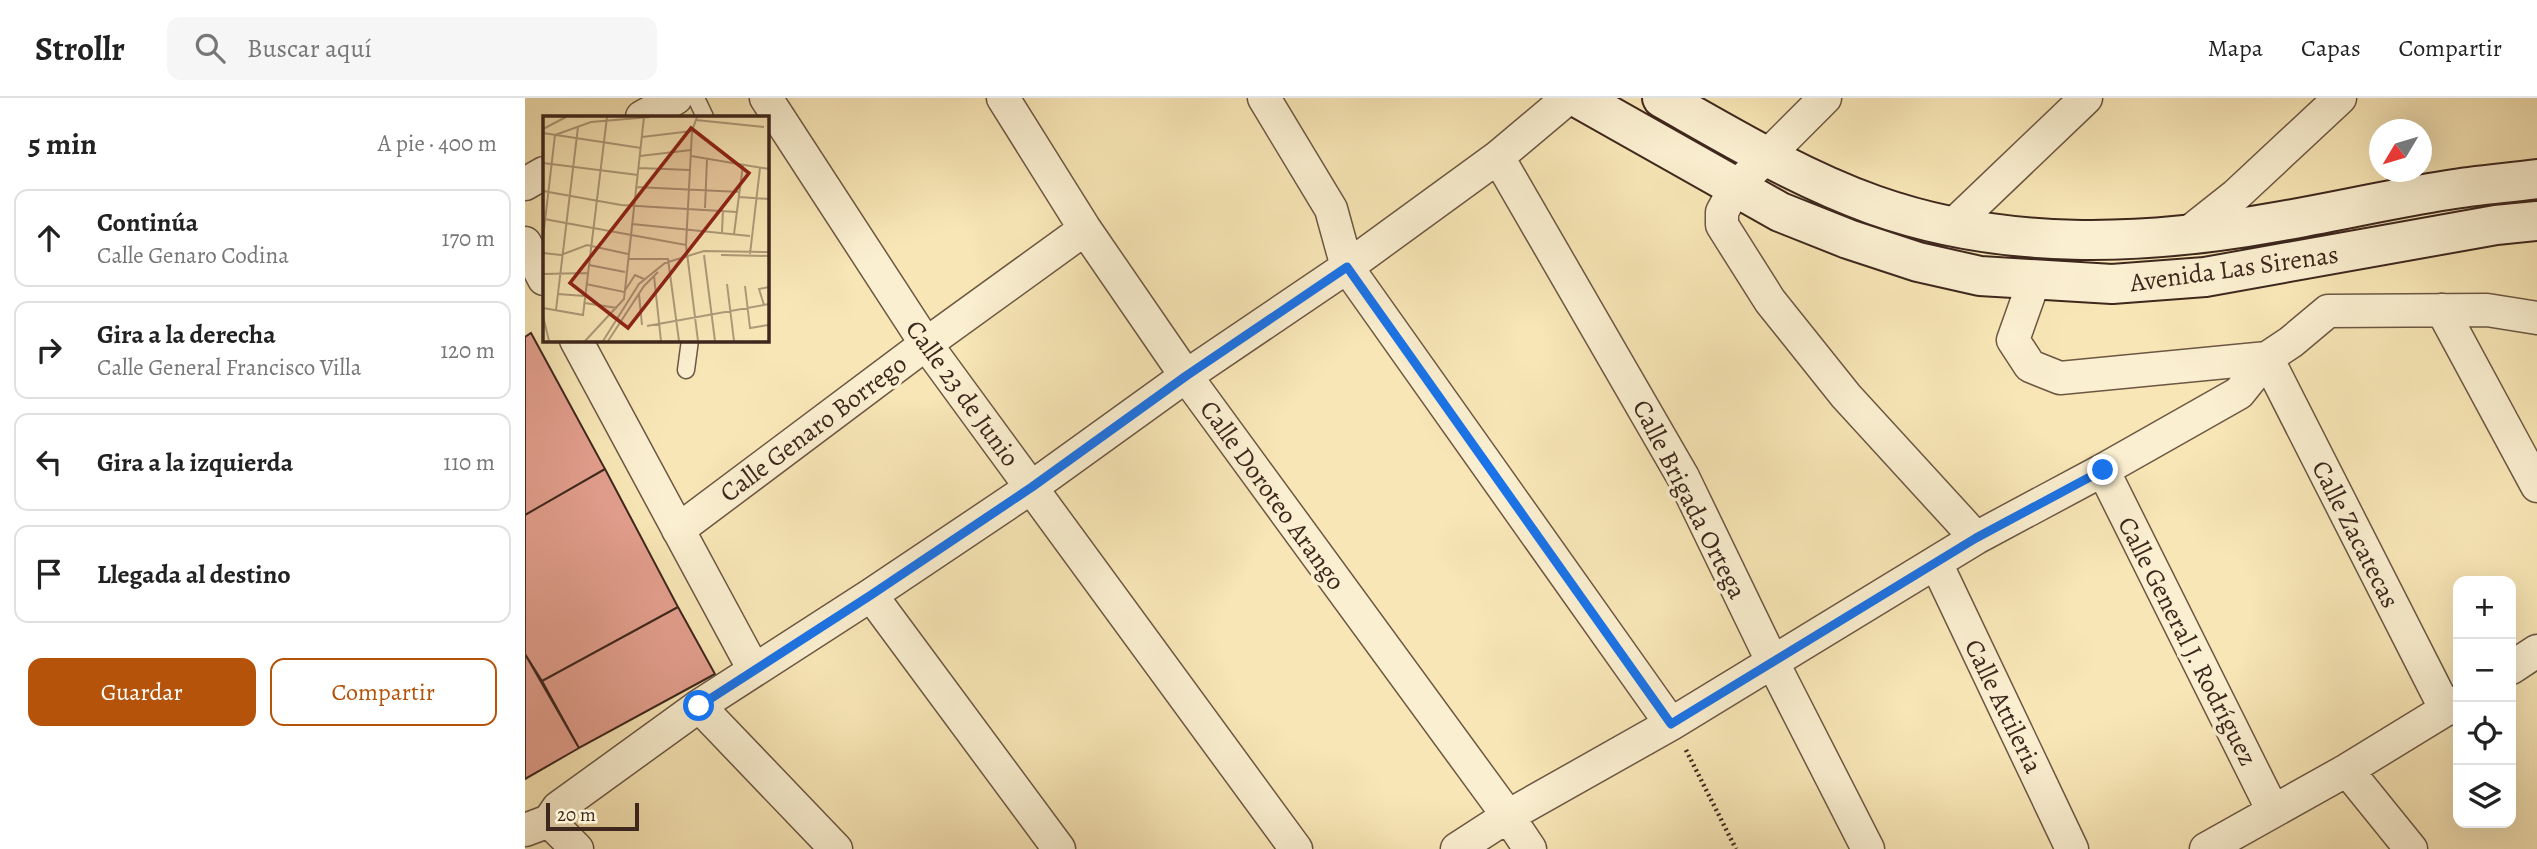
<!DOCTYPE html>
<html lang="es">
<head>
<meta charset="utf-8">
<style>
  :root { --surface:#fff; --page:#f6f6f6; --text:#222; --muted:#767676; --line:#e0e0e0; --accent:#b45309 }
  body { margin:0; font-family:Alegreya,serif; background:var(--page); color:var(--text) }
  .controls { position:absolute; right:21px; bottom:21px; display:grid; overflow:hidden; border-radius:14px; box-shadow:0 7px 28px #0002 }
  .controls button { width:63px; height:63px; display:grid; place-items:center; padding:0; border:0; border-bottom:2px solid var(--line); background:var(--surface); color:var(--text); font:35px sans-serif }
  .compass { position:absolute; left:1844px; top:21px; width:63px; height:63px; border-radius:50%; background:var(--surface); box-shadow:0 7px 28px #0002; rotate:232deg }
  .scale { position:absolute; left:21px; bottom:18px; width:93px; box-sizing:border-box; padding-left:7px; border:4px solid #3e271d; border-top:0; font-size:19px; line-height:24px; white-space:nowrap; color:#3e271d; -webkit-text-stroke:5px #faefd0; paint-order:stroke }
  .stop { position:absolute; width:21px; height:21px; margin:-16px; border:5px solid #1a73e8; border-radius:50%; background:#fff }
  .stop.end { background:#1a73e8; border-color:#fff; box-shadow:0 2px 7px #0008 }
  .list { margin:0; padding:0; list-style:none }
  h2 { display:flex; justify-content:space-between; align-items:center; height:91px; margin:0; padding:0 28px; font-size:30px }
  h2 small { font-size:23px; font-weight:400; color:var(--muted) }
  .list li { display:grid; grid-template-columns:46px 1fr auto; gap:21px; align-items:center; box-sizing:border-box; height:98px; margin:0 14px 14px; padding:0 14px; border:2px solid var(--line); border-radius:14px }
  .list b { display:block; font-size:26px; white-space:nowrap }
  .list p { margin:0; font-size:23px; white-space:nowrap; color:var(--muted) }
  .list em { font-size:23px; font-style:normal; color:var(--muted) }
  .actions { display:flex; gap:14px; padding:21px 28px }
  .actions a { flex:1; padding:16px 0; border:2px solid var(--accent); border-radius:14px; text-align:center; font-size:24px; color:var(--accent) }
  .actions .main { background:var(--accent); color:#fff }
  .icon { flex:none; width:38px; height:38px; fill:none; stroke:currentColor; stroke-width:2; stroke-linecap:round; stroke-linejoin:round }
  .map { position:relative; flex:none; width:2012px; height:751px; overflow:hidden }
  header { display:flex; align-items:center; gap:42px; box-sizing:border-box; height:98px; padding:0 35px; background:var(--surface); border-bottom:2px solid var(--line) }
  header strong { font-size:33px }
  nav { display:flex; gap:38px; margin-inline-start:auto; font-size:24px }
  .search { width:490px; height:63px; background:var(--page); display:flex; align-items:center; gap:18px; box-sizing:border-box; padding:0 24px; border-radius:14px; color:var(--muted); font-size:26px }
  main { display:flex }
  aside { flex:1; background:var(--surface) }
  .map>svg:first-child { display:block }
  .building { fill:#e39f8e; stroke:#3e271d; stroke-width:2 }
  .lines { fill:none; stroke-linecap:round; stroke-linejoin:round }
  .service-casing { stroke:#6c5743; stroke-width:19 }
  .minor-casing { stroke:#6c5743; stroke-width:35 }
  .secondary-casing { stroke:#3e271d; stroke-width:42 }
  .path { stroke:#3e271d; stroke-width:4.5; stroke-dasharray:2 3.5; stroke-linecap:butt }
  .service { stroke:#faefd0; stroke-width:16 }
  .minor { stroke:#faefd0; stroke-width:32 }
  .secondary { stroke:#faefd0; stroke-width:38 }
  .route { stroke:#1a73e8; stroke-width:9 }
  .labels { text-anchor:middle; stroke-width:7; stroke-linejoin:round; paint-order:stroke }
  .street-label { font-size:26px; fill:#3e271d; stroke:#faefd0 }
  .inset-road { fill:none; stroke:#ae9a79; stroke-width:2 }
  .view { fill:#8f2418; fill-opacity:0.15; stroke:#8f2418; stroke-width:3.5 }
  .inset-edge { fill:none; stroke:#3e271d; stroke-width:3.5 }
</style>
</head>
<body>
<header>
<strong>Strollr</strong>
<div class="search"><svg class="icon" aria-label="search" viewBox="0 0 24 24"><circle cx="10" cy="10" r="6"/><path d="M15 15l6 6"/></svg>Buscar aquí</div>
<nav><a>Mapa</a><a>Capas</a><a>Compartir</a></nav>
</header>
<main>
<aside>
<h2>5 min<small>A pie · 400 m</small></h2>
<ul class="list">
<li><svg class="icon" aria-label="ahead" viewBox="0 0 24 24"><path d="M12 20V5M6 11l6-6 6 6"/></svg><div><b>Continúa</b><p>Calle Genaro Codina</p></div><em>170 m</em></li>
<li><svg class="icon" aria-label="right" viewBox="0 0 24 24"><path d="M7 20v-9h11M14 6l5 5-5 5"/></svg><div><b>Gira a la derecha</b><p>Calle General Francisco Villa</p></div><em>120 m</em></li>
<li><svg class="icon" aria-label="left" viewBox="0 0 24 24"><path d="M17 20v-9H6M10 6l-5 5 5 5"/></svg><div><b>Gira a la izquierda</b></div><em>110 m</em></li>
<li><svg class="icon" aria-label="arrive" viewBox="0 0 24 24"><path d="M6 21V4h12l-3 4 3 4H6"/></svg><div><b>Llegada al destino</b></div></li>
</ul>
<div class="actions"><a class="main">Guardar</a><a>Compartir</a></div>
</aside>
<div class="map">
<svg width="2012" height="751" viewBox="0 0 2012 751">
  <rect width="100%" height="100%" fill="#f8e6b6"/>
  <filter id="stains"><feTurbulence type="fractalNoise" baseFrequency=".00286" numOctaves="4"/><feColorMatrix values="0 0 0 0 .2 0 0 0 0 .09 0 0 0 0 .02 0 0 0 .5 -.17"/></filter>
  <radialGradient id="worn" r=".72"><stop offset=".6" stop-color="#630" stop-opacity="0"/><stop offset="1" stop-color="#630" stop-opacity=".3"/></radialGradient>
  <path class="building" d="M6,235l74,136 -80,46v-178z
    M80,371l73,138 -136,74 -17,-27v-139z
    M153,509l37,67 -136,74 -37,-67z
    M0,556l54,94 -54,31z"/>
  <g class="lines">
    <defs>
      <path id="service" d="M171,0l9,19
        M161,272l4,-30"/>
      <path id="minor" d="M241,0l160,246 370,505
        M478,0l82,131 101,147 322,440 22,33
        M739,0l67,111 16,58 324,457
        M1300,0l-90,90 -13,24v13l48,76 76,95 130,142
        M117,19l34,-19
        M973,59l185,320 90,186 95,186
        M0,86l19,-11
        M1426,129l135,-129
        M1663,135l48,-38 104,-97
        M0,145l19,36
        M1509,183l-21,59 17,26 30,12 207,-20 179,352
        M1917,212l95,176
        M51,242l178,330
        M1578,372l170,341
        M153,432l248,-186 159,-115
        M1411,465l136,286
        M346,497l188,254
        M1986,570l26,-17
        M174,608l137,143
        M1822,672l64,79
        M24,723l28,28
        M0,732l24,-9 9,-13 141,-102 172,-111 161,-108 154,-111 161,-109 151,-110 70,-59
        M932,751l51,-33 163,-92 305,-186 127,-68 136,-77 28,-35 24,-16 37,-31 159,-1 50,8
        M1681,751l141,-79 111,-68"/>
      <path id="secondary" d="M1053,0l202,114 68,27 70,23 62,14 132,8 93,-7 291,-52 41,-4
        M1137,0c69,39 137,80 212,107 130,46 269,41 402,17 58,-10 114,-23 172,-32 29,-5 59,-7 89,-11"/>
    </defs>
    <use href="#service" class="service-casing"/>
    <use href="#minor" class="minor-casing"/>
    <use href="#secondary" class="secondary-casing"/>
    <path class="path" d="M1161,652l50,99"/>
    <use href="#service" class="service"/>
    <use href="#minor" class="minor"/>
    <use href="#secondary" class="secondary"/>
  </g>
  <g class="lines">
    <path class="route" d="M174,608l172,-111 161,-108 154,-111 161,-109 324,457 305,-186 127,-68"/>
  </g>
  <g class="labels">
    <g class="street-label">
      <text transform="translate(1709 170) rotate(-8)" y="9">Avenida Las Sirenas</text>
      <text transform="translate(438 295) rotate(54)" y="9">Calle 23 de Junio</text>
      <text transform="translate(288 330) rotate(-37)" y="9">Calle Genaro Borrego</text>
      <text transform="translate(748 397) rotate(54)" y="9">Calle Doroteo Arango</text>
      <text transform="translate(1165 401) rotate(63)" y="9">Calle Brigada Ortega</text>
      <text transform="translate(1831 436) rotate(63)" y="9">Calle Zacatecas</text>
      <text transform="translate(1663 543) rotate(63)" y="9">Calle General J. Rodríguez</text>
      <text transform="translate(1479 608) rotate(64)" y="9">Calle Attileria</text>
    </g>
  </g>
  <g transform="translate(18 18)">
    <rect width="226" height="226" fill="#f8e6b6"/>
    <path class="inset-road" d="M154,1l-5,14 -6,114 12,96M153,4l68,7M0,13l23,-12M0,17l98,15M99,21l50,-6M97,40l51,-6M148,40l78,13M0,47l95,12M96,52l51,2M93,71l104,5M0,75l78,14 116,7M196,81l30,2M162,92l2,-49M1,103l142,26M89,108l118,12M179,116l1,-22M191,118l9,-69M0,122l12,-103 36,-13 59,-5M0,137l18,2 26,-10 41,9M207,138l10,-86M161,139l11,86M178,139l48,1M85,143h40l11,82M46,149l36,7M0,158l45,-1M111,160l7,65M43,168l38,8 11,-17 9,4M184,168l7,57M202,170l5,42 18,-3M15,178l27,2M96,178l3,31M42,187l32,5M221,189l-5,-16 10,-2M0,192l40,7 24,-198M13,194l22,-183M0,200l6,25M104,210l122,-22M42,225l39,-42 20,-182M60,225l36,-57 26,-21 39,-12 65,1M65,225l36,-55 14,-14"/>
    <path class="view" d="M148,12l58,45 -121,155 -58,-45z"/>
    <rect width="226" height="226" class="inset-edge"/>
  </g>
  <rect width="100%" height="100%" filter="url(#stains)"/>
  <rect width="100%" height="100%" fill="url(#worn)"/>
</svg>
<div class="controls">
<button>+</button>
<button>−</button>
<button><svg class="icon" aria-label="locate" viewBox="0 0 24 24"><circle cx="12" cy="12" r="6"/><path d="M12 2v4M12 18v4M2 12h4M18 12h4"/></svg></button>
<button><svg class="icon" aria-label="layers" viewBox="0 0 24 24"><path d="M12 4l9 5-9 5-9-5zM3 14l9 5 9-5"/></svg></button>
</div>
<svg class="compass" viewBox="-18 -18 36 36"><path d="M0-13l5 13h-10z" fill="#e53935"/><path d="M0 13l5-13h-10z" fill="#767676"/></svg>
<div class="scale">20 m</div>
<div class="stop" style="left:174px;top:608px"></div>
<div class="stop end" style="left:1578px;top:372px"></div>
</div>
</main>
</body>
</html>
